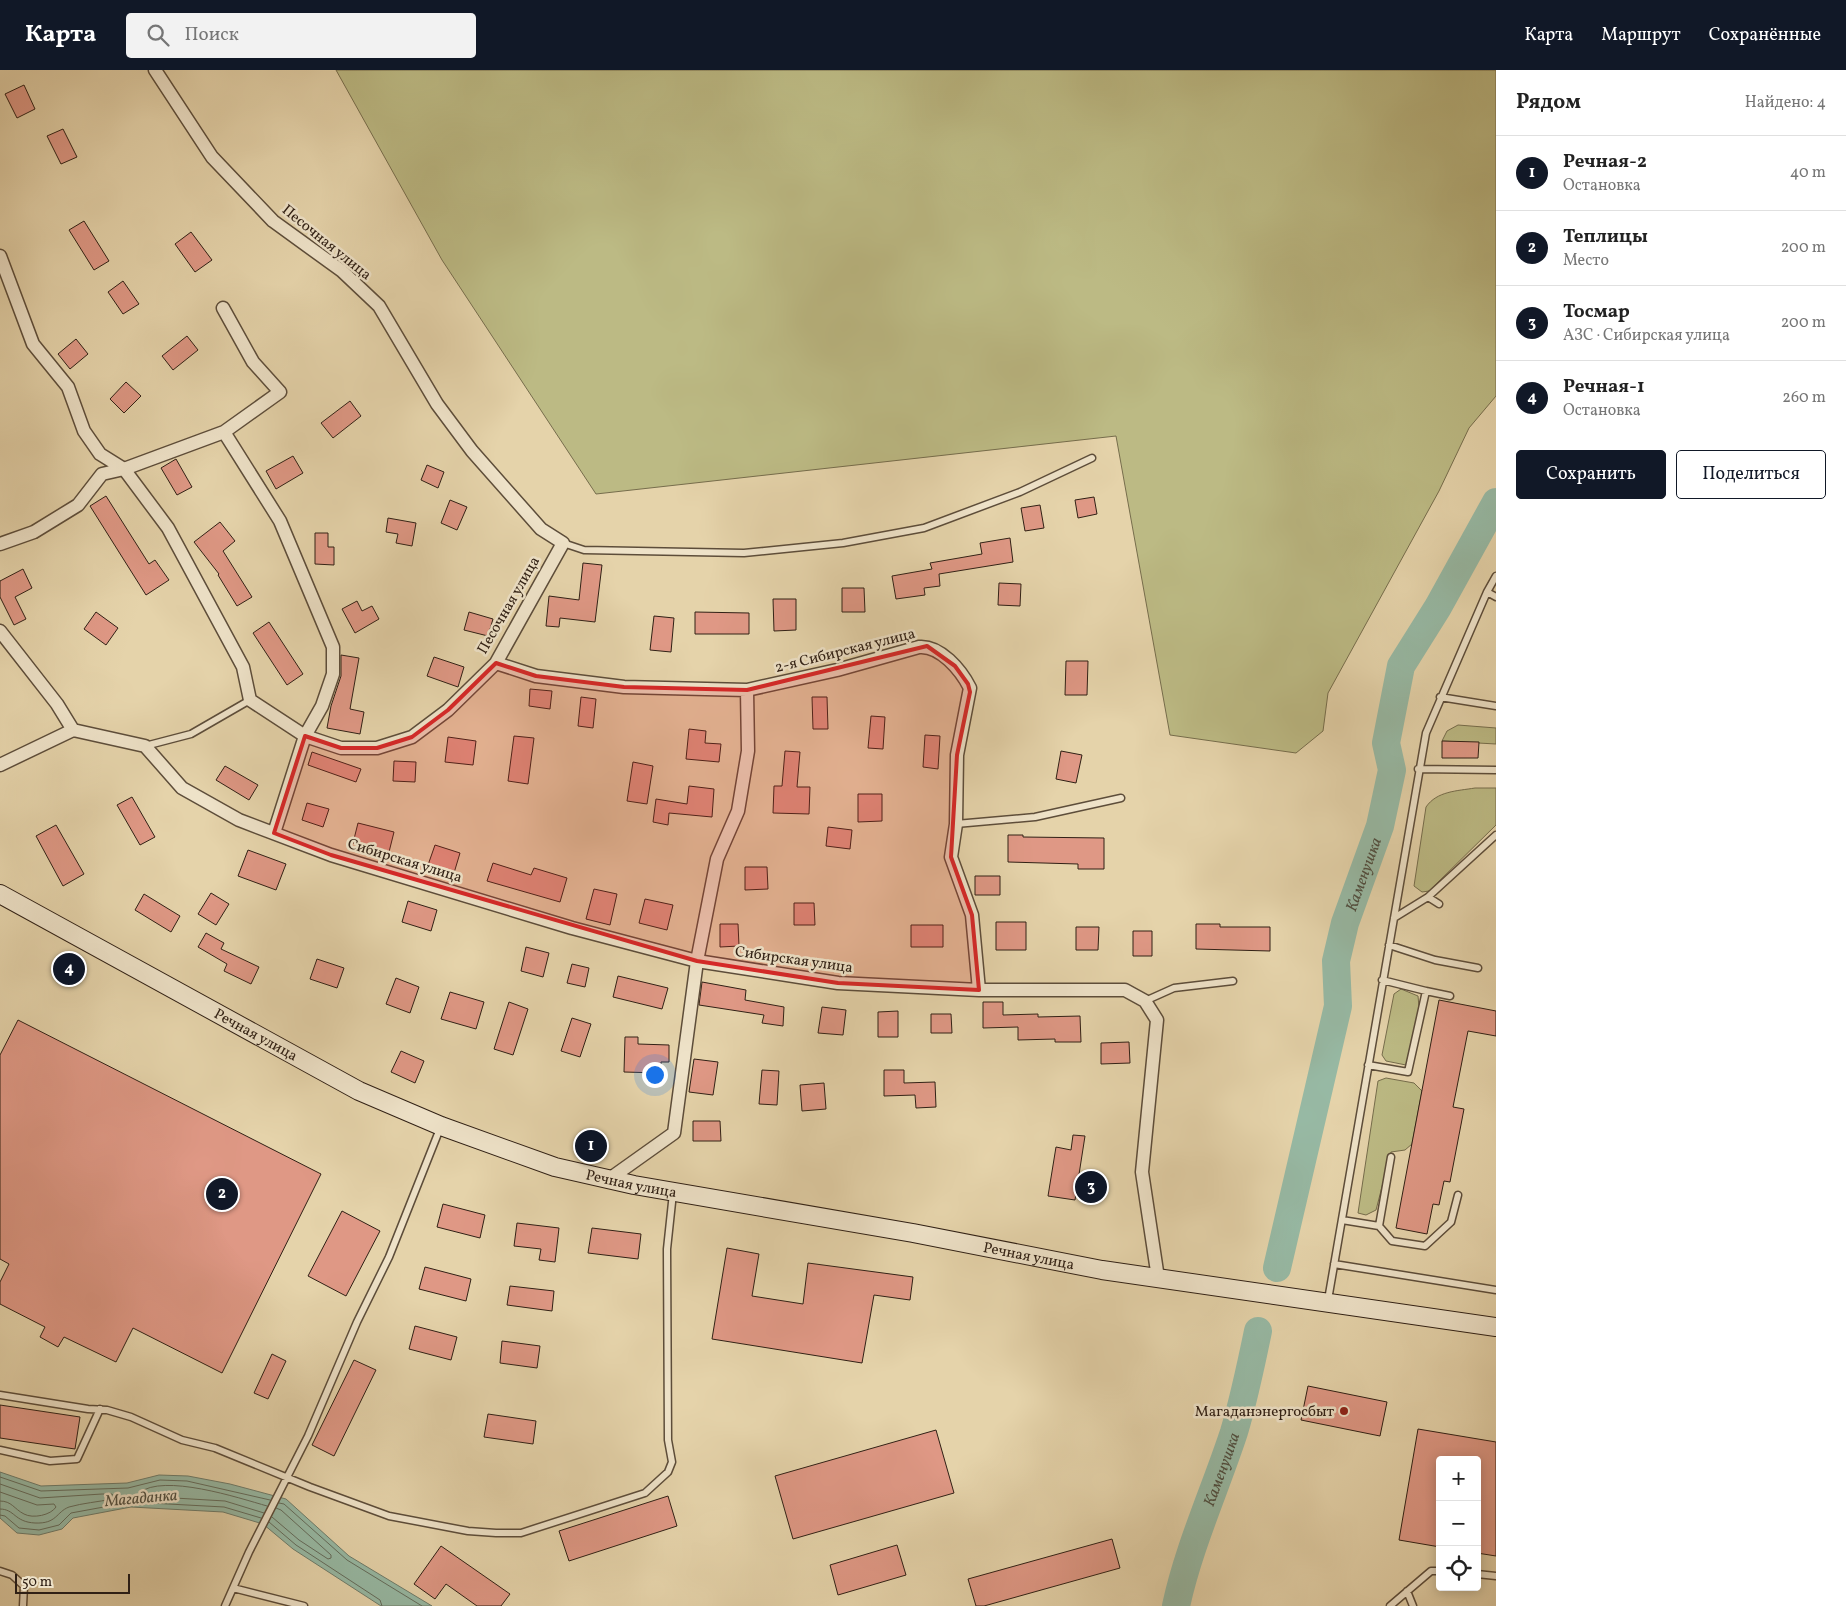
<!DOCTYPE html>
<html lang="ru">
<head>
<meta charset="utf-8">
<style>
  :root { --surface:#fff; --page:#f2f2f2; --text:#222; --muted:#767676; --line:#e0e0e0; --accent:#111827 }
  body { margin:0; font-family:Vollkorn,serif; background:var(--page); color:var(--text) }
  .controls { position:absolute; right:15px; bottom:15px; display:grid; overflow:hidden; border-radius:5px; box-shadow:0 2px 12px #0003 }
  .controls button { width:45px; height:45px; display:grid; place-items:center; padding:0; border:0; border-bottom:1px solid var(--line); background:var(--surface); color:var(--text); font:25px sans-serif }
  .scale { position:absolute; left:15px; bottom:12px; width:115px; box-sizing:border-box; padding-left:5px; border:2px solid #302015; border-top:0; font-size:14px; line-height:18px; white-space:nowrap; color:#302015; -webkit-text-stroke:4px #eee2c8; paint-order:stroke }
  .you { position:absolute; left:654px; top:1004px; width:18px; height:18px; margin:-12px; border:4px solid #fff; border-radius:50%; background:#1a73e8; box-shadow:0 0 0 8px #1a73e833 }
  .badge { display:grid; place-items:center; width:32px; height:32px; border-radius:50%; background:var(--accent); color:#fff; font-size:16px; font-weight:700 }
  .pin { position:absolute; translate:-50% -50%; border:2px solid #fff; box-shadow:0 1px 5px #0006 }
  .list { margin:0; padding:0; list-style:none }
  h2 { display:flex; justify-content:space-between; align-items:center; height:65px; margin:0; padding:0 20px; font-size:21px }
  h2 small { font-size:16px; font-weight:400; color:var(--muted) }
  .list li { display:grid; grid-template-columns:32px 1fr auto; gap:15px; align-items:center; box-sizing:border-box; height:75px; padding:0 20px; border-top:1px solid var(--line) }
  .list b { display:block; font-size:19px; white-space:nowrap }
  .list p { margin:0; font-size:16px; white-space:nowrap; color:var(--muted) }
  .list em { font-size:16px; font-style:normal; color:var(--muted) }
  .actions { display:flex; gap:10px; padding:15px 20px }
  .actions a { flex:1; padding:11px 0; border:1px solid var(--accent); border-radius:5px; text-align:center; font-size:18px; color:var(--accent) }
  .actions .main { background:var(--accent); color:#fff }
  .icon { flex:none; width:28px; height:28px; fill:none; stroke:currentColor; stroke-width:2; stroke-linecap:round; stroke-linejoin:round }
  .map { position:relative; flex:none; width:1496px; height:1536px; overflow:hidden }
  header { display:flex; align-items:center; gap:30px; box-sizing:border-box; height:70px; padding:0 25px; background:var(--accent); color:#fff }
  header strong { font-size:24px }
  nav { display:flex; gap:28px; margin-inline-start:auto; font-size:18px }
  .search { width:350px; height:45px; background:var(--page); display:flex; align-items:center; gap:12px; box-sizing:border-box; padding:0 18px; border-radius:5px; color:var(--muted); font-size:19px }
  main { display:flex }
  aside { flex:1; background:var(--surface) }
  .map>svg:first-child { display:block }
  .green { fill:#bcba84; stroke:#766d4c }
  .water { fill:#97b9a4; stroke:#6e7c6b }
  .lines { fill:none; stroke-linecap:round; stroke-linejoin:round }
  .shore { stroke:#646c5c; stroke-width:1 }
  .river { stroke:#97b9a4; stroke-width:28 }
  .building { fill:#df9885; stroke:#302015 }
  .lane-casing { stroke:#5d4d3a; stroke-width:9 }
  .street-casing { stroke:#5d4d3a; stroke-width:15 }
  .secondary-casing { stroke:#302015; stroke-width:20 }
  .lane { stroke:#eee2c8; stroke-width:6 }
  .street { stroke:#eee2c8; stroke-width:12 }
  .secondary { stroke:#eee2c8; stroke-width:18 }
  .marked { fill:#d62828; fill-opacity:0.2; stroke:#d62828; stroke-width:4; stroke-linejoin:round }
  .poi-dot { fill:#8f2418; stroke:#eee2c8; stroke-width:2 }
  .labels { text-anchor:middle; stroke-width:5; stroke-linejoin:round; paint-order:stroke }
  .street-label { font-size:15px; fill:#302015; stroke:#eee2c8 }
  .poi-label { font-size:15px; fill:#302015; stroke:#eee2c8; text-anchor:end }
  .water-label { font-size:16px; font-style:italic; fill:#4f4e40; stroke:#eee2c8 }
</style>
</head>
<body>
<header>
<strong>Карта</strong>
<div class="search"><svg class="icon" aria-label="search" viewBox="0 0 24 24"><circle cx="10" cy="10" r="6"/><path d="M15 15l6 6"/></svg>Поиск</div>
<nav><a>Карта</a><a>Маршрут</a><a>Сохранённые</a></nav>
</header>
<main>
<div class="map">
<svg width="1496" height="1536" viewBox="0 0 1496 1536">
  <rect width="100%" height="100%" fill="#e5d3aa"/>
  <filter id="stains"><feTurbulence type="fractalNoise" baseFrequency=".004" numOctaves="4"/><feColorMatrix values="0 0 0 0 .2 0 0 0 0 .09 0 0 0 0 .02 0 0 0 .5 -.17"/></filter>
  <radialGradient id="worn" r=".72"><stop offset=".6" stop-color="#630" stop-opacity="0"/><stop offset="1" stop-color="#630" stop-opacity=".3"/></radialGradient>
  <path class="green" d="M336,0h1160v326l-27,32 -30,63 -111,202 -5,38 -27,22 -126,-18 -54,-299 -520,58 -154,-234z
    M1458,655l38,3v16l-54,-3 5,-10z
    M1475,718h21v37l-67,66 -7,1 -8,-6 12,-79c11,-16 31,-16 49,-19z
    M1401,919l17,7 1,11 -13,58 -20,-4 -4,-6 12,-61z
    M1386,1008l28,5 8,8 -10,53 -7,6 -14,2 -15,58 -10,5 -8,-2 20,-132z"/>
  <path class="water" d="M0,1402l41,14 86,-3 32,-8 29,1 42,8 56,15 63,57 83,50h-51l-88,-57 -30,-25 -40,-12 -92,-5 -58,11 -11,11 -23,6 -22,-2 -17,-15z"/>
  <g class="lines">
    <path class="shore" d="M0,1407l41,14 87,-3 32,-8 27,1 83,19
      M0,1414l40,14 62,-4h10l2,3 -2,2c-14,3 -29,4 -43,8 -13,5 -12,17 -34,16 -21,-1 -20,-14 -35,-14
      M0,1422l37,13 17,-1 2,3c-5,8 -23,12 -32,7 -10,-5 -12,-13 -24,-13
      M279,1433l5,1 63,56 75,46
      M264,1443l-39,-12 -84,-5 -2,-3c24,-20 100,5 128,13
      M0,1445l5,1 14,12 20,2 20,-5 12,-12 60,-11 93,5 37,11
      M272,1447l27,23 29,19 3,-1v-3l-50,-45 -5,-2
      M269,1452l27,23 84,55 2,6"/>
    <g class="river">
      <path id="s1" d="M1277,1198l61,-262 -2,-45 9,-38 35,-97 12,-56 -6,-27 15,-77 37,-59 58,-105"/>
      <path id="s2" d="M1176,1536c13,-60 39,-116 58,-174 10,-33 17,-67 24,-101"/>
    </g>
  </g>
  <path class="building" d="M24,15l11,24 -18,9 -12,-24z
    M63,59l14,28 -16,7 -14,-28z
    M84,151l25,40 -15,9 -25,-40z
    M191,162l21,28 -17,12 -20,-28z
    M123,211l16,23 -16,10 -15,-22z
    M187,266l11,14 -25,20 -11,-14z
    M76,269l12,15 -18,15 -12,-15z
    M126,312l15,14 -17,17 -14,-14z
    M350,331l11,15 -28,22 -12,-15z
    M293,386l10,17 -27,16 -10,-18z
    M176,389l16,28 -15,8 -16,-27z
    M427,395l17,7 -6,16 -17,-8z
    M106,426l43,68 6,-4 14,20 -23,15 -56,-89z
    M1094,427l3,17 -19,4 -3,-18z
    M450,430l17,7 -10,23 -16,-7z
    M1040,435l4,23 -19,3 -4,-23z
    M388,448l28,5 -4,23 -16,-3 2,-9 -12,-2z
    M220,452l15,19 -12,10 29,46 -15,9 -19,-31 1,-1 -25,-32z
    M315,463h13v14h6v18l-19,-1z
    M1010,468l3,24 -74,12 1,12 -16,2 1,7 -29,4 -4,-23 40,-7 -2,-6 52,-9 -2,-11z
    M583,493l19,2 -7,57 -35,-4 -1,9 -13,-1 3,-30 30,4z
    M23,499l9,19 -17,9 11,22 -12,6 -14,-28v-16z
    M999,513l22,1 -1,22 -22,-1z
    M842,518h22l1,24h-23z
    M773,529h23v31l-22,1z
    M357,531l5,10 10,-5 7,13 -24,14 -13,-24z
    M96,542l22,16 -12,17 -22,-16z
    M469,542l24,7 -5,17 -24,-6z
    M695,542l54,1v21h-54z
    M654,546l20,2 -3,34 -21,-2z
    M269,552l34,52 -16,11 -34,-52z
    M341,585l18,3 -9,51 14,3 -4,22 -33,-6 4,-22 10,-30z
    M434,587l30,10 -6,20 -31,-11z
    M1066,591h22l-1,34h-22z
    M530,619l22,2 -2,18 -21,-3z
    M581,627l15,2 -3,29 -15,-2z
    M812,627h15l1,32h-15z
    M871,646l14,1 -2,32 -15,-1z
    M689,659l17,2 -1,12 16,1 -2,18 -33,-3z
    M925,665l15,1 -2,33 -15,-2z
    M514,666l20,2 -6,46 -20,-3z
    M448,667l28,4 -3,24 -28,-3z
    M1442,671l37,1 -1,16h-36z
    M785,681l15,1 -3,35h13l-1,27 -36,-1 1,-27h8z
    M1061,681l21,4 -6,28 -20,-4z
    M312,682l49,17 -5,13 -48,-17z
    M394,691l22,1 -1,20 -22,-1z
    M633,692l20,4 -6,38 -20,-3z
    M225,696l33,19 -9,15 -33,-20z
    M689,716l25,3 -2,28 -43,-4 -1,12 -15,-3 3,-23 31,5z
    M858,724h24v27l-24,1z
    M132,727l23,40 -15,8 -23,-40z
    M307,733l22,6 -6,18 -21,-7z
    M358,753l36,9 -5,20 -36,-9z
    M56,755l28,49 -21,12 -27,-50z
    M828,757l24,3 -2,19 -24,-3z
    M1008,765h15v2l81,1v31h-26v-5l-70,-2z
    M435,775l25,8 -6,20 -26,-8z
    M248,780l38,14 -10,26 -38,-14z
    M493,793l38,12 3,-7 33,10 -7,24 -73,-21z
    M745,797h22l1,22 -23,1z
    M975,806h25v19h-25z
    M594,819l23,5 -7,31 -24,-6z
    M211,823l18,11 -13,21 -18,-11z
    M144,824l36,22 -9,16 -36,-22z
    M645,829l28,6 -6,25 -28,-7z
    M408,831l29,9 -6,21 -29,-9z
    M794,833h20l1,22h-21z
    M996,852h30v28h-30z
    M720,854h18l1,22 -19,1z
    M1196,854h24v3h50v24l-74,-2z
    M911,855h32v22h-32z
    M1076,857h23l-1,23h-22z
    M1133,861h19v25h-19z
    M206,863l18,10 -3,6 38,18 -8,17 -27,-13 3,-7 -29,-17z
    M526,877l23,6 -6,24 -22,-6z
    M317,889l27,9 -7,20 -27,-9z
    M572,894l17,4 -4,19 -18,-4z
    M618,906l50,12 -6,21 -49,-12z
    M396,908l23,9 -9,26 -24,-9z
    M702,912l44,8 -1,10 39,7 -1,19 -21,-3 2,-8 -65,-10z
    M450,922l34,10 -8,27 -35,-10z
    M1439,930l57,11v25l-28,-5 -15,76 11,2 -14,73 -6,-1 -5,24 -6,-1 -6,30 -31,-6z
    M509,932l19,7 -15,46 -19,-6z
    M983,932h20v13l35,-1v3l42,-1 1,26h-26v-3l-37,1v-13l-35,1z
    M822,937l24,3 -3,25 -25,-2z
    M898,941v26h-20v-25z
    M931,944h20l1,19h-21z
    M572,948l19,6 -11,33 -19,-6z
    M18,950l303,154 -99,199 -89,-45 -17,34 -52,-25 -6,10 -18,-10 5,-10 -45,-23v-22l9,-18 -9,-5v-204z
    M625,967h13v7l31,1v17h-8v11l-37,-1z
    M1129,972l1,21 -29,1v-21z
    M401,981l23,10 -9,22 -24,-11z
    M694,989l24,3 -5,33 -24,-3z
    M762,1000l17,1 -2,34 -18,-1z
    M884,1000h20v13l31,-1 1,25 -20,1 -1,-13 -31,1z
    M824,1013l2,26 -24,2 -2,-26z
    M693,1051h27l1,20h-28z
    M1073,1065l12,1 -10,64 -27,-4 8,-49 15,3z
    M443,1134l42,11 -5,23 -43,-11z
    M342,1141l38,20 -34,65 -38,-20z
    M517,1153l42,5 -4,34 -16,-2 2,-11 -27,-3z
    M592,1158l49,6 -3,25 -50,-6z
    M727,1178l32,6 -7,42 51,8 5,-41 105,14 -3,23 -36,-5 -12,68 -150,-24z
    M425,1197l46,12 -5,22 -47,-12z
    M510,1216l44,5 -2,20 -45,-6z
    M415,1256l42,11 -6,23 -42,-11z
    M502,1271l38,5 -3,22 -37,-5z
    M272,1284l14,7 -18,38 -14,-6z
    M354,1290l22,10 -42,86 -22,-11z
    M1308,1316l79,16 -7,34 -79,-16z
    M0,1335l80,12 -5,32 -75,-11z
    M488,1344l48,7 -3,23 -49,-7z
    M1418,1359l78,13v114l-19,-3v-93h-37v87l-41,-7z
    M936,1360l18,63 -161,46 -18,-63z
    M668,1426l9,30 -108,35 -10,-30z
    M1112,1469l8,29 -136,38h-8l-8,-27z
    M897,1475l9,30 -68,20 -8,-30z
    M441,1476l69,48 -9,12h-24l-31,-22 -11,15 -21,-15z"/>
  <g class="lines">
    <defs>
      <path id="lane" d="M563,473l21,7 160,3 99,-10 81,-15 96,-36 72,-34
        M1487,522l9,5
        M1440,627l56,9
        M145,676l46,-12 59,-34
        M1418,699l78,1
        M956,754l79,-7 86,-19
        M1428,827l11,7
        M1394,848l34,-21 68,-62
        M1389,875l46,15 43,8
        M1426,921l24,5
        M1145,931l29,-13 59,-7
        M1368,995l40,7 18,-81 -44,-11
        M1342,1150l37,6 13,15 33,5 26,-24 7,-27
        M1379,1156l12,-69
        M1334,1194l162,26
        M1328,1230l98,-567 61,-141 9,-16
        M0,1325l88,14 19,1 24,7 51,23 33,8 95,39 79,29 79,15 28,2h25l124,-40 23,-21 4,-10 -4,-22 -1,-191 6,-56
        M0,1380l50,11 27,-2 23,-50
        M0,1501l12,4 12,11 -1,20
        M1477,1504l19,2
        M233,1518l71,18
        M1407,1521l6,15
        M225,1536l24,-54 59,-116 49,-114 32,-65 52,-131
        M1390,1536l41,-35h9"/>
      <path id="street" d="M0,186l33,88 35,43 16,44 16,23 24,15 44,59 75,139 7,33 55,36 36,12h36l35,-11 36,-27 48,-47 67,-120 -22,-14 -69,-78 -35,-47 -58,-98 -37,-35 -69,-50 -61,-64 -57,-87
        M224,362l56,89 53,126v27l-11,32 -17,30 -31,97
        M0,474l34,-12 44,-27 24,-31 22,-5 100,-37 56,-40 -27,-30 -30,-54
        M0,561l57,73 16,26 72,16 37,42 57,32 92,35 241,73 125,33 141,22 141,7h146l20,11 12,19 -15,152 16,106
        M496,593l40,13 88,11 123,3 90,-20 82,-23c21,-2 42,23 51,41l-13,67 -1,69 -5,33 21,58 7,75
        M0,695l73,-35
        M608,1110l66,-47 23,-172 20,-102 21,-48 10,-60 -1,-61"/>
      <g id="secondary">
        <path id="s3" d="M0,824l359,197 82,35 114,41 79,18 279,48 189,37 394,57"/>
      </g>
    </defs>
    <use href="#lane" class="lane-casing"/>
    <use href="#street" class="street-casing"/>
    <use href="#secondary" class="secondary-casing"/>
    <use href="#lane" class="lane"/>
    <use href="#street" class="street"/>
    <use href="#secondary" class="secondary"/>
  </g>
  <path class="marked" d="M927,576l28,20 13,18 2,8 -13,63 -6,102 21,58 7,75 -141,-7 -141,-22 -366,-106 -57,-22 31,-97 36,12h36l35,-11 36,-27 48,-47 40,13 88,11 123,3z"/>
  <circle class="poi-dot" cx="1344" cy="1341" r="5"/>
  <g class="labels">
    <g class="street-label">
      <text transform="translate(327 172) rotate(39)" y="5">Песочная улица</text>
      <text transform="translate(508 535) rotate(-60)" y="5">Песочная улица</text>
      <text transform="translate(845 580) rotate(-14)" y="5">2-я Сибирская улица</text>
      <text transform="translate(405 790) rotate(17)" y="5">Сибирская улица</text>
      <text transform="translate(794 889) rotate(8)" y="5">Сибирская улица</text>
      <text dy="5" stroke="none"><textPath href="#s3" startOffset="292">Речная улица</textPath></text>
      <text dy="5" stroke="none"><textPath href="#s3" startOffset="698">Речная улица</textPath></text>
      <text dy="5" stroke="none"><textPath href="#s3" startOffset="1102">Речная улица</textPath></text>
    </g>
    <g class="poi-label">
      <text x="1334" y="1346">Магаданэнергосбыт</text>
    </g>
    <g class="water-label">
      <text dy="6" stroke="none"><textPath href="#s1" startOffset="405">Каменушка</textPath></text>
      <text dy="6" stroke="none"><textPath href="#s2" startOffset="144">Каменушка</textPath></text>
      <text transform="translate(141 1427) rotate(-5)" y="6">Магаданка</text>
    </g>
  </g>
  <rect width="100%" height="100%" filter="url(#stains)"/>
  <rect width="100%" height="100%" fill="url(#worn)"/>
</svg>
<div class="controls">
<button>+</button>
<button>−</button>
<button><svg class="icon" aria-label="locate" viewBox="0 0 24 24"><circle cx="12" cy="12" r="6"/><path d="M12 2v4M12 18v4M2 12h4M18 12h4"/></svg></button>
</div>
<div class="scale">50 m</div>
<div class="you"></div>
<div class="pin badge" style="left:591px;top:1076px">1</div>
<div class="pin badge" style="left:222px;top:1124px">2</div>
<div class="pin badge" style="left:1091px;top:1117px">3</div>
<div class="pin badge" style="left:69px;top:899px">4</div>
</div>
<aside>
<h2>Рядом<small>Найдено: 4</small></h2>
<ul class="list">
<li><span class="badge">1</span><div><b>Речная-2</b><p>Остановка</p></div><em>40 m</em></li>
<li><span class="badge">2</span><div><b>Теплицы</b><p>Место</p></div><em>200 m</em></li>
<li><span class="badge">3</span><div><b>Тосмар</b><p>АЗС · Сибирская улица</p></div><em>200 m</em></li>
<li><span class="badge">4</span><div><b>Речная-1</b><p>Остановка</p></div><em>260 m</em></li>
</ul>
<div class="actions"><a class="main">Сохранить</a><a>Поделиться</a></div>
</aside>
</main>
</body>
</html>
